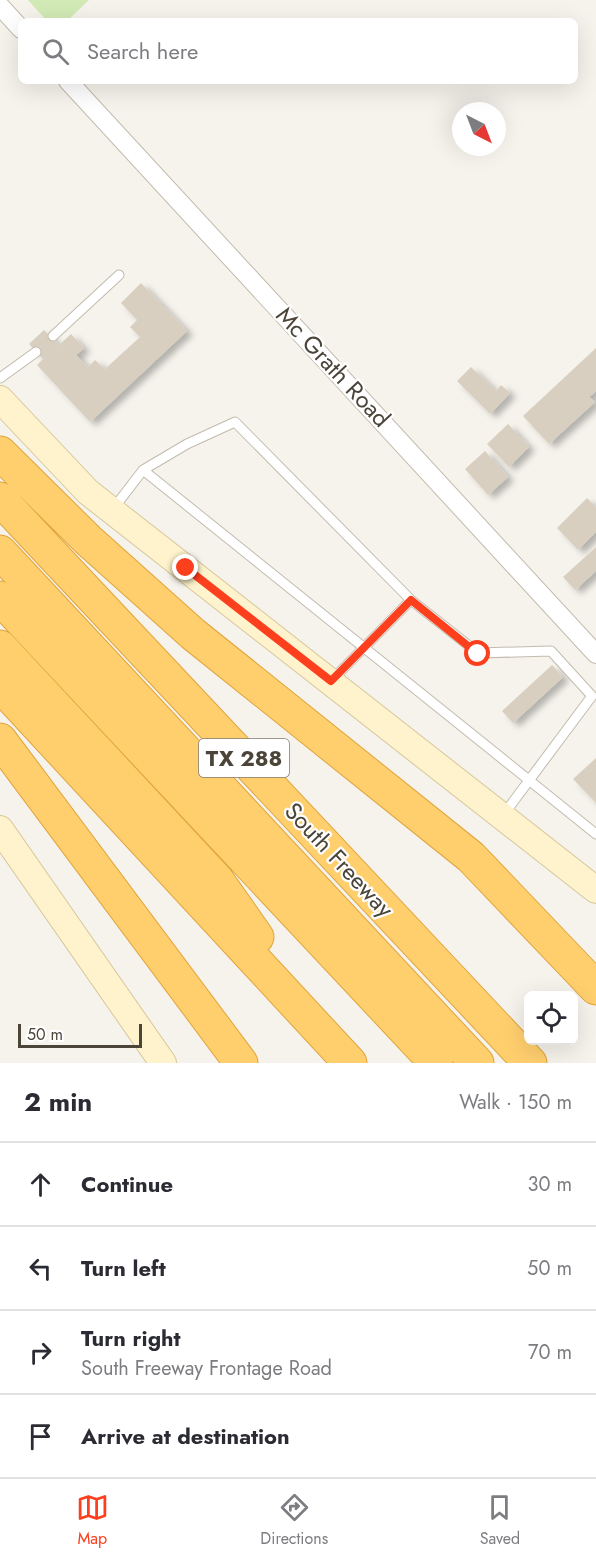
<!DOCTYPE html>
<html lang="en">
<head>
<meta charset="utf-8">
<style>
  :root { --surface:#fff; --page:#f2f2f3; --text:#2b2b33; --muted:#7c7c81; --line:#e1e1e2; --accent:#fc3f1d }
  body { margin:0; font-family:Jost,sans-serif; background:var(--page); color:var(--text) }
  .controls { position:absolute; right:18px; bottom:18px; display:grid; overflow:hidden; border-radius:9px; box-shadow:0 6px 24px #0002 }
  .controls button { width:54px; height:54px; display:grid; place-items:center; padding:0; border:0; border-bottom:2px solid var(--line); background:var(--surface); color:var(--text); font:30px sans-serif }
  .compass { position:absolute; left:452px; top:102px; width:54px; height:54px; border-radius:50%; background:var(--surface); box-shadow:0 6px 24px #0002; rotate:138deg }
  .scale { position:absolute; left:18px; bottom:15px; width:124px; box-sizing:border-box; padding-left:6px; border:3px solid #4b4439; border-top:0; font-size:16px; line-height:21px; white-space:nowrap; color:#4b4439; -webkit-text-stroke:4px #fff; paint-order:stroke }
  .stop { position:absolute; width:18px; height:18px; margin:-14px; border:4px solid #fc3f1d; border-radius:50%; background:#fff }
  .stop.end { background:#fc3f1d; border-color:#fff; box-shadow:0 2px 6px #0008 }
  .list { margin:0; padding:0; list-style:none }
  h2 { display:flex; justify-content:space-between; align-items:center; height:78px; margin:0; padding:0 24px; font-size:26px }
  h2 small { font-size:20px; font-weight:400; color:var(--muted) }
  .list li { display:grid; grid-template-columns:39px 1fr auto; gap:18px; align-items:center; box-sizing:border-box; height:84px; padding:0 24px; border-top:2px solid var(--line) }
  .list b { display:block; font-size:22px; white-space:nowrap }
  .list p { margin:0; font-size:20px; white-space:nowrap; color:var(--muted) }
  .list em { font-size:20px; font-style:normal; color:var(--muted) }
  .icon { flex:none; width:33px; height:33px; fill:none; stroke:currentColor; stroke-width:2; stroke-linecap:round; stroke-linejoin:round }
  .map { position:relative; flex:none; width:596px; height:1063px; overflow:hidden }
  .search { position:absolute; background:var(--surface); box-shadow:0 6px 24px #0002; left:18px; right:18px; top:18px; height:66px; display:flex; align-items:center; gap:15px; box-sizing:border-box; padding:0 21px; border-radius:9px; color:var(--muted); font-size:22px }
  .sheet { height:414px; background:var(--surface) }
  nav { display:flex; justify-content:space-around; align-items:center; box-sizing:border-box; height:84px; border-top:2px solid var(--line); background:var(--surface); font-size:16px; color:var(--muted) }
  nav a { display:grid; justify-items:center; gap:3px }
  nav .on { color:var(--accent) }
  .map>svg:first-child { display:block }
  .green { fill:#d2eab5 }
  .building { fill:#d8cfc1; filter:url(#shadow) }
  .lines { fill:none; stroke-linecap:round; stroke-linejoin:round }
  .service-casing { stroke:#c2bbae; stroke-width:11 }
  .minor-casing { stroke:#c2bbae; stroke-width:20 }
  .secondary-casing { stroke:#d6c79b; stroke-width:28 }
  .motorway-casing { stroke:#e0a43c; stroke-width:35 }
  .service { stroke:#fff; stroke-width:9 }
  .minor { stroke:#fff; stroke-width:18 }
  .secondary { stroke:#fff3cd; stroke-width:26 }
  .motorway { stroke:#ffcf6e; stroke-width:33 }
  .route { stroke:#fc3f1d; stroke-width:8 }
  .labels { text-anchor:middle; stroke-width:4.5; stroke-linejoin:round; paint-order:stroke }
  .shield { fill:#fff; stroke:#817c74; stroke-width:1.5 }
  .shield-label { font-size:22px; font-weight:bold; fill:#4b4439 }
  .street-label { font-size:24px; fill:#4b4439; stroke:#fff }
</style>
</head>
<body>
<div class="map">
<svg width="596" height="1063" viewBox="0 0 596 1063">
  <defs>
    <filter id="shadow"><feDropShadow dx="6" dy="4" stdDeviation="3" flood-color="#0004"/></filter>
  </defs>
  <rect width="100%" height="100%" fill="#f6f3ec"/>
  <path class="green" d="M28,0h61l-22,21h-20z"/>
  <path class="building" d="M141,283l46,48 -97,91 -53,-57 6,-6 -14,-15 15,-14 15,15 12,-11 13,14 -8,7 12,12 7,-7 10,9 35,-32 -10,-10 7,-7 -16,-17z
    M596,348v43l-7,6 6,5 -46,42 -26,-28z
    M471,367l25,24 5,-6 9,8 -20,21 -33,-33z
    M508,424l21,23 -20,20 -22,-23z
    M485,451l23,26 -20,18 -23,-26z
    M587,498l9,9v25l-18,18 -21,-22z
    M596,547v24l-21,19 -12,-13z
    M552,665l11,12 -50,46 -11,-12z
    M596,758v45l-23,-24z"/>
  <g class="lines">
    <defs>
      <path id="service" d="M53,336l66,-61
        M0,378l36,-26
        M143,470l44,-26 48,-22 176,178
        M113,509l30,-39 453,364
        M331,681l80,-81 67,53 73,-2 41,45 -88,118"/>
      <path id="minor" d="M0,6l21,23
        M68,81l528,573"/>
      <path id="secondary" d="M0,399l88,93 508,398
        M0,829l163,234"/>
      <path id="motorway" d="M0,453l88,87 105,94 278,223 125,131
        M0,499l530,564
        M0,552l477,511
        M0,598l436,465
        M0,647l217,233 40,57
        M0,685l350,378
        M0,740l241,323"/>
    </defs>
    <use href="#service" class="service-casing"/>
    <use href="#minor" class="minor-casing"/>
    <use href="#secondary" class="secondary-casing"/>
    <use href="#motorway" class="motorway-casing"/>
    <use href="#service" class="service"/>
    <use href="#minor" class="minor"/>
    <use href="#secondary" class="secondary"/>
    <use href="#motorway" class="motorway"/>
  </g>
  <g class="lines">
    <path class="route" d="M186,568l145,113 80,-81 67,54"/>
  </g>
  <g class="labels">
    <rect class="shield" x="199" y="739" width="90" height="38" rx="4.5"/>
    <g class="shield-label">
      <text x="244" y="766">TX 288</text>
    </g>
    <g class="street-label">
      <text transform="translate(333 367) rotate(47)" y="8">Mc Grath Road</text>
      <text transform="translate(339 860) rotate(47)" y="8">South Freeway</text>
    </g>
  </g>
</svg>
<div class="controls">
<button><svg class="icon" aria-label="locate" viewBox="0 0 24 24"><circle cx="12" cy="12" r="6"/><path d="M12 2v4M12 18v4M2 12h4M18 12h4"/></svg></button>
</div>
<svg class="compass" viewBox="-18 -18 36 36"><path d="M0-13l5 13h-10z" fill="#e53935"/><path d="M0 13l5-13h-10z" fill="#7c7c81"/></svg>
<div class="scale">50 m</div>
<div class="stop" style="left:478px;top:654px"></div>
<div class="stop end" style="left:186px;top:568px"></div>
<div class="search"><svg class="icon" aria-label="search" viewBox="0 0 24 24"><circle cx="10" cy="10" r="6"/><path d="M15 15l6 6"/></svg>Search here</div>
</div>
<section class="sheet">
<h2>2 min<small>Walk · 150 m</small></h2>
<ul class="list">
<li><svg class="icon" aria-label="ahead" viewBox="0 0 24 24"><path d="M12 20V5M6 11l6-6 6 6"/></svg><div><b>Continue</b></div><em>30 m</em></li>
<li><svg class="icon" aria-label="left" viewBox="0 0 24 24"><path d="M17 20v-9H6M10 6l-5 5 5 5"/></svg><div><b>Turn left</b></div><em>50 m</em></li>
<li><svg class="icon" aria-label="right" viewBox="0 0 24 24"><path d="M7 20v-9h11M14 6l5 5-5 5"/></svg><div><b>Turn right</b><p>South Freeway Frontage Road</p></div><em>70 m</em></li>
<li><svg class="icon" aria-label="arrive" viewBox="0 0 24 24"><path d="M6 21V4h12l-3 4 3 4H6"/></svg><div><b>Arrive at destination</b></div></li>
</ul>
</section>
<nav>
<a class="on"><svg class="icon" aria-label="map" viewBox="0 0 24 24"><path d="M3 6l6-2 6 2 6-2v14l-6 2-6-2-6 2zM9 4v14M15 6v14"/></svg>Map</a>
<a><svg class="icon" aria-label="directions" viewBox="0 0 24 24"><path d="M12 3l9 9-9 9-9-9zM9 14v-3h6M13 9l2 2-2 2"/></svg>Directions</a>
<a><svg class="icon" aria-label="saved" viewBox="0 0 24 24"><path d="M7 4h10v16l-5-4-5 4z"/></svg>Saved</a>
</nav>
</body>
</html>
